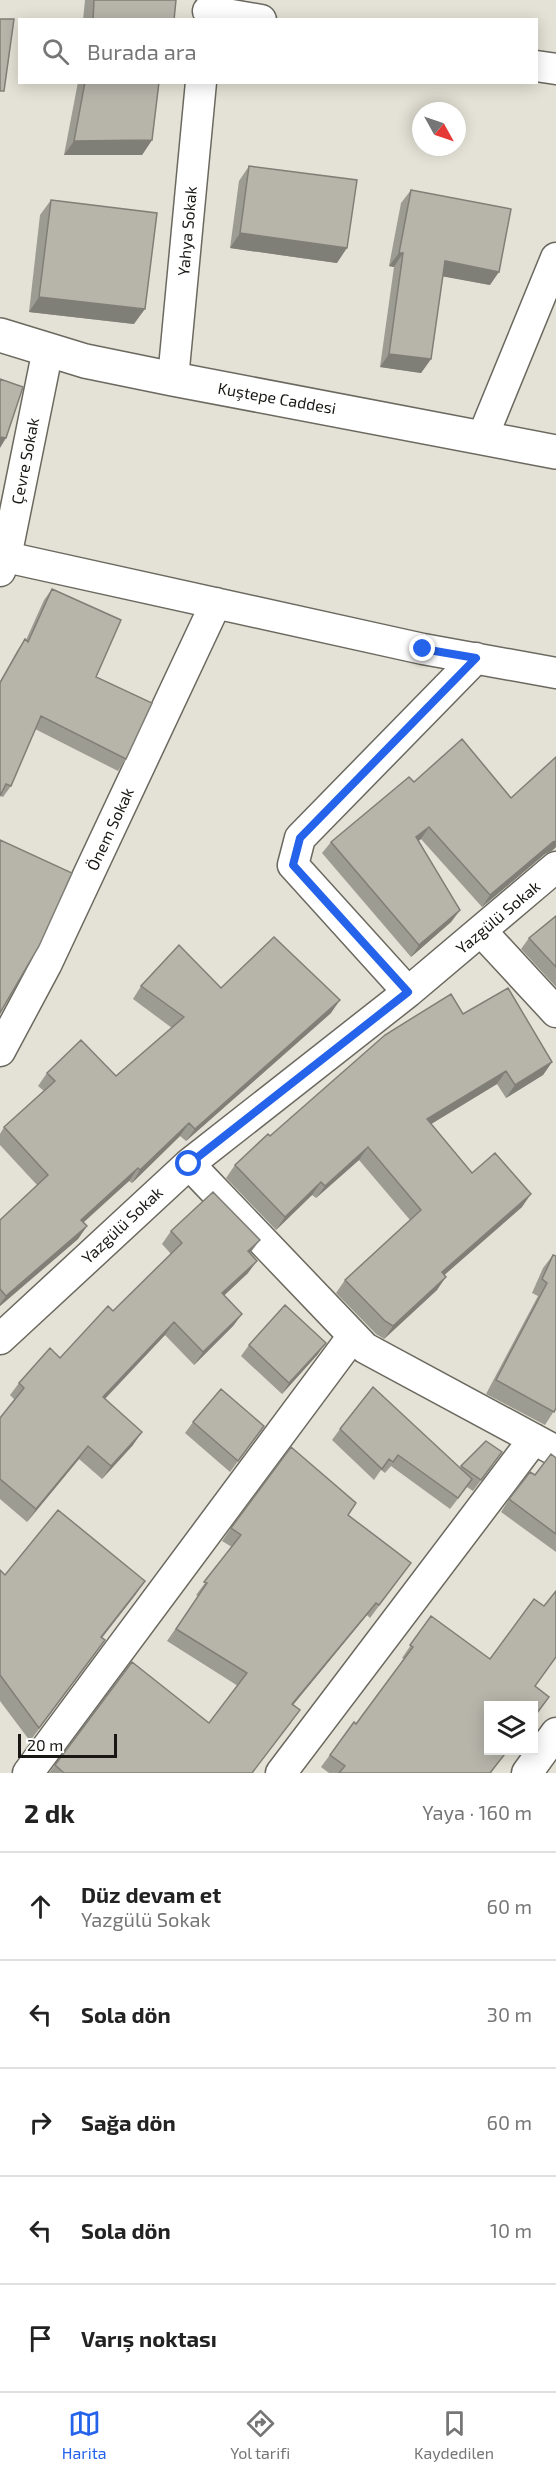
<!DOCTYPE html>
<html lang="tr">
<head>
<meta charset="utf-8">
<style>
  :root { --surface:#fff; --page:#f2f2f2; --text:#222; --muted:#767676; --line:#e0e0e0; --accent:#2563eb }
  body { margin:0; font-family:"Exo 2",sans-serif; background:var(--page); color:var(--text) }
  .controls { position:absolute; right:18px; bottom:18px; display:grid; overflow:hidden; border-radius:0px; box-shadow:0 3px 15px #0003 }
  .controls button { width:54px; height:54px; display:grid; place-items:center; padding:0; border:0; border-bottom:2px solid var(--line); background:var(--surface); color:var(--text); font:30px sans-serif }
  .compass { position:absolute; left:412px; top:102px; width:54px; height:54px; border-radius:50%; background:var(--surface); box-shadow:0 3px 15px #0003; rotate:130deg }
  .scale { position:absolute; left:18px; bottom:15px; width:99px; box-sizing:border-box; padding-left:6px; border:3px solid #181713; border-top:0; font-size:16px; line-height:21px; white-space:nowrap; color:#181713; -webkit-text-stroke:4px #fff; paint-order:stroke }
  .stop { position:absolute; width:18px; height:18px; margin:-14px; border:4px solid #2563eb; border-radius:50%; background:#fff }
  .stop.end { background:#2563eb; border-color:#fff; box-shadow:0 2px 6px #0008 }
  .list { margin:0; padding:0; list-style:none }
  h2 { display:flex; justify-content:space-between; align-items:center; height:78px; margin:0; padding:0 24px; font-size:26px }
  h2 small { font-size:20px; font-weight:400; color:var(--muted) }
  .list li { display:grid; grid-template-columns:39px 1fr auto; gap:18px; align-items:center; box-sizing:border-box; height:108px; padding:0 24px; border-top:2px solid var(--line) }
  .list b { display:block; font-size:22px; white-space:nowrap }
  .list p { margin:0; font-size:20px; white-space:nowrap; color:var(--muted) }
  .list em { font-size:20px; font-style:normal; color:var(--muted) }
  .icon { flex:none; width:33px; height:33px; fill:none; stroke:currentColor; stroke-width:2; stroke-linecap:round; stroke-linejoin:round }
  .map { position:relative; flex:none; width:556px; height:1773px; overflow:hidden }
  .search { position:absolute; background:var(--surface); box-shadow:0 3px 15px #0003; left:18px; right:18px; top:18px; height:66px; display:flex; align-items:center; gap:15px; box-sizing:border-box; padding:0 21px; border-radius:0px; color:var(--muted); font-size:22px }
  .sheet { height:618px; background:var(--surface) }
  nav { display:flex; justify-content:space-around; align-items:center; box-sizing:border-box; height:84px; border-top:2px solid var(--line); background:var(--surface); font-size:16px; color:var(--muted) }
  nav a { display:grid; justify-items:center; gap:3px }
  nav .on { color:var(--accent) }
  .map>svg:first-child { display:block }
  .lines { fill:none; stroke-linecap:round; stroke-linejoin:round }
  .street-casing { stroke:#6b695f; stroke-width:33 }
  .secondary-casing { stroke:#6b695f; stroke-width:36 }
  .street { stroke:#fff; stroke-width:30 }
  .secondary { stroke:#fff; stroke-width:33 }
  .wall { fill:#9d9c92 }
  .shaded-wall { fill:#807f77 }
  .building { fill:#b7b5aa; stroke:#807f77; stroke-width:1.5 }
  .route { stroke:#2563eb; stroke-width:8 }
  .labels { text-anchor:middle; stroke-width:4.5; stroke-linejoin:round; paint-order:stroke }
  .street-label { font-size:16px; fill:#181713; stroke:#fff }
</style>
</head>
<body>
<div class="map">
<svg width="556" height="1773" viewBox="0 0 556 1773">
  <rect width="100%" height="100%" fill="#e4e2d6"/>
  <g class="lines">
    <defs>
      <path id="street" d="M208,11l53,9
        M536,66l20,3
        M173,379l28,-297
        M483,436l73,-178
        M6,557l417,92 133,24
        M0,571l6,-14 42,-208
        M482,932l74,80
        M408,992l-115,-127 7,-27 176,-180
        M0,1051l46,-86 170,-362
        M189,1164l176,184 191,103
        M0,1339l189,-175 219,-172 148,-125
        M28,1773l325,-437
        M281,1773l253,-334
        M527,1773l29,-40"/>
      <path id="secondary" d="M0,335l85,26 88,18 383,73"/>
    </defs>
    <use href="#street" class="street-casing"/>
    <use href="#secondary" class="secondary-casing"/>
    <use href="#street" class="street"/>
    <use href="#secondary" class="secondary"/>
  </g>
  <path class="wall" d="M85,0h91l-2,20h-91z
    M78,82h81l-7,58 -10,15h-78z
    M249,166l88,97 -107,-15 9,-67z
    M411,190l79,95 -47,-9 -12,83 -10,14 -41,-6 14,-100 -5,-1 12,-63z
    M51,200l83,124 -105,-12 11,-97z
    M52,589l44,88 30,82 -8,12 -83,-42 -24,57 -8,11 -3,-1v-115l17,-30 8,-12 1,1 18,-40z
    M414,782l139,68 -8,4 -63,53 -61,-68 -3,2 42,69 -9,12 -40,35 -89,-104 9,-11z
    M556,916v71l-35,-38 8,-11z
    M141,986l80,2 110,25 -145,128 -6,-5 -48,47 -3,-2 -46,41 4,4 -9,13 -78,67v-86l37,-35 -37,-40v-11l4,-7 40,-36 -6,-5 9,-13 69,3 56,-48 -39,-29z
    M463,1014l89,48 -9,13 -37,23 -9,-14 -66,40 41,49 50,34 -78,68 -7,15 -53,49 -8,-5 -40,-41 9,-13 65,-60 -51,-60 -43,38 -4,-3 -36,35 -50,-52 9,-13 35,-29z
    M171,1231l79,23 -2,19 -24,22 18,19 -9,12 -39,39 -29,-30 -60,64 28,46 -31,34 -23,-20 -52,63 -27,-23v-81l15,-18 -5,-5 9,-12 41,-25 53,-47 58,-57 -9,-10z
    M553,1255l3,153 -11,17 -59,-31 52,-98 -6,-3 11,-25z
    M249,1345l69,9 -36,40 -41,-38z
    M193,1422l71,4 -34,46 -45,-39z
    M340,1429l120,39 1,-2 33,-3 -21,28 -6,-4 -17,22 -59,-43 -6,7 -4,-3 -7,10 -42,-40z
    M556,1458v94l-55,-40 8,-13 26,-24z
    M348,1515l54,60 -32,43 -3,-3 -74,90 -2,18 -39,50h-203l83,-111 77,61 29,-37 -71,-45 31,-45 -2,-1 36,-48 -10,-6 9,-13z
    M0,1570l5,5 131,19 -34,44 -6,15 -66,88 -30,-40z
    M431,1616l59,43 45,28 14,10 -15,21v-12l-43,67h-162l-8,-6 33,-45 2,2 48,-65 -2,-1z"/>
  <path class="shaded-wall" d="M152,140l-10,15h-78l10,-14z
    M240,233l107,15 -10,15 -107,-15z
    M399,253h4l-9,14 -5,-1z
    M445,261l54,11 -9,13 -55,-10z
    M39,297l106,12 -11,15 -105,-12z
    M389,354l42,5 -10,14 -41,-6z
    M0,437l6,1 -6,10z
    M429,827l-8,12 -13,10 8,-12z
    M556,841v6l-3,3 -8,4 -63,53 8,-12 63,-53z
    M460,910l-9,12 -40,35 8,-12z
    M340,1000l-9,13 -145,128 9,-12z
    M552,1062l-9,13 -37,23 9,-13z
    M506,1071l-9,13 -79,48 9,-13z
    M189,1123l-9,13 -48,47 8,-13z
    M368,1147l-9,13 -43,38 9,-12z
    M138,1168l-9,13 -57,52 9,-13z
    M321,1182l-9,13 -36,35 9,-13z
    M531,1194l-9,13 -89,78 9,-13z
    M87,1226l-9,13 -78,67v-2l6,-8z
    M260,1240l-10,13 -2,-2z
    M257,1261l-9,12 -35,33 9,-13z
    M446,1277l-9,13 -53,49 9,-13z
    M242,1314l-9,12 -39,39 9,-13z
    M174,1322l-9,13 -71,75 9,-13z
    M326,1343l-8,11 -36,40 7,-11z
    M142,1432l-9,13 -31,34 9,-13z
    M88,1446l-9,13 -52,63 9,-13z
    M145,1581l-9,13 -44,56 9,-13z
    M376,1603l-9,12 -84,102 9,-13z"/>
  <path class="building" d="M94,0h82l-2,20h-81z
    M0,19h14l-10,72h-4z
    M85,82h74l-7,58 -78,1z
    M249,166l108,14 -10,68 -107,-15z
    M411,190l100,19 -12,63 -54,-11 -14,98 -42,-5 14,-101h-4z
    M51,200l106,13 -12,96 -106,-12z
    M0,379l23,8 -17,51 -6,-1z
    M52,589l69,31 -25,57 56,26 -26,56 -85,-43 -30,70 -5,-2 -6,12v-113l25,-44 3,3z
    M462,739l49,59 45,-41v84l-3,1 -63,53 -61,-68 -13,10 44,73 -41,35 -88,-103 78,-65 5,5z
    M0,840l72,33 -33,73 -39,67z
    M556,916v51l-27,-29z
    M274,937l66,63 -145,129 -6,-6 -49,47 -2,-2 -57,52 6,6 -81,70 -6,-7v-69l48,-45 -44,-48 51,-46 -8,-8 34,-33 35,36 68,-59 -43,-31 38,-41 42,43z
    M508,988l44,74 -37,23 -9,-14 -79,48 45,54 23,-20 36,41 -89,78 4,5 -53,49 -8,-5 -40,-41 76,-70 -53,-63 -43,39 -4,-4 -36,35 -50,-52 33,-31 2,2 115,-101 66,-41 12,20z
    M213,1192l47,48 -12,11 9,10 -35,32 20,21 -39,38 -29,-30 -71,75 39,35 -31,34 -23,-20 -52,63 -36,-30v-61l24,-30 -5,-5 31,-35 10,10 48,-52 5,5 69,-68 -11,-12z
    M553,1255l3,1v152l-2,4 -58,-32 51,-97 -5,-4z
    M285,1305l41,38 -37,40 -40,-38z
    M373,1387l99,92 -14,19 -60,-43 -5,7 -4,-3 -7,10 -42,-40z
    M221,1389l43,37 -26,35 -45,-39z
    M486,1441l16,11 -21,28 -20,-14z
    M291,1447l65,56 -8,12 63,48 -32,42 -3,-2 -84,101 8,6 -48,63h-188l-9,-8 77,-103 77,61 38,-50 -71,-44 31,-46 -3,-1 37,-47 -10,-7z
    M551,1454l5,4v76l-47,-35 21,-27 5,3z
    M58,1510l87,71 -44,56 4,3 -66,88 -39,-53v-105l5,5z
    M556,1591v66l-21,29 14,11 -15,20v-11h-45v44h19l-18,23h-151l6,-7 -15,-11 24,-33 2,2 57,-77 -3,-2 21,-29 59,43 44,-60 10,7z"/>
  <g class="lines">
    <path class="route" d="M189,1164l219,-172 -115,-127 7,-27 176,-180 -53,-9"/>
  </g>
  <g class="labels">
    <g class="street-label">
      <text transform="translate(187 231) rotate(-85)" y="6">Yahya Sokak</text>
      <text transform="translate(277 398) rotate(10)" y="6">Kuştepe Caddesi</text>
      <text transform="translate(25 461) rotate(-79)" y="6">Çevre Sokak</text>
      <text transform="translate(110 829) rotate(-65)" y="6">Önem Sokak</text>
      <text transform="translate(498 917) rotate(-40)" y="6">Yazgülü Sokak</text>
      <text transform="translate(122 1225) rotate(-43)" y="6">Yazgülü Sokak</text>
    </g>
  </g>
</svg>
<div class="controls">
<button><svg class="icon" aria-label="layers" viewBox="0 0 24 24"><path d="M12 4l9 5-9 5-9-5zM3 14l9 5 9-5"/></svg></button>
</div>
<svg class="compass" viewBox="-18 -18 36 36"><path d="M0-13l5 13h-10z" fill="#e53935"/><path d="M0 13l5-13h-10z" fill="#767676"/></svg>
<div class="scale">20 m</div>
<div class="stop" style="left:189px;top:1164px"></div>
<div class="stop end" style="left:423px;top:649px"></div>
<div class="search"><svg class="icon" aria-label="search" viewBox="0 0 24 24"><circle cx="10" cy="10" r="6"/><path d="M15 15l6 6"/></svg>Burada ara</div>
</div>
<section class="sheet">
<h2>2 dk<small>Yaya · 160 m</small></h2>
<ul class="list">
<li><svg class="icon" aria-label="ahead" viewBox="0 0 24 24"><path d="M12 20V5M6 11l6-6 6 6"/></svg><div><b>Düz devam et</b><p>Yazgülü Sokak</p></div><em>60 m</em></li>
<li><svg class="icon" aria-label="left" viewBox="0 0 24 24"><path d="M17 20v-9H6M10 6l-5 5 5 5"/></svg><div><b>Sola dön</b></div><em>30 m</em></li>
<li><svg class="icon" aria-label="right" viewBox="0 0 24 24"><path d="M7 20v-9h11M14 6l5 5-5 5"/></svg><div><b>Sağa dön</b></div><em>60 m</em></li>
<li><svg class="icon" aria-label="left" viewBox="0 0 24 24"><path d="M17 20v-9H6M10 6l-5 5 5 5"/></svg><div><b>Sola dön</b></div><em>10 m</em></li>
<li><svg class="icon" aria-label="arrive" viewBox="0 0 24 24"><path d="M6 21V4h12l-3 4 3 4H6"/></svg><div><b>Varış noktası</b></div></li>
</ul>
</section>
<nav>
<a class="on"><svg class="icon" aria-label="map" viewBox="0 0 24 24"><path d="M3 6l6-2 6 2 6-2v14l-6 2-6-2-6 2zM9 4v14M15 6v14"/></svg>Harita</a>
<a><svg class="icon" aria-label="directions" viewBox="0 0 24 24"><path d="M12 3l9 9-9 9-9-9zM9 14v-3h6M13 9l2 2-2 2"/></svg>Yol tarifi</a>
<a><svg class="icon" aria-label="saved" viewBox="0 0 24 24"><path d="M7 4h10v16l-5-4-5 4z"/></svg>Kaydedilen</a>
</nav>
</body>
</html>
